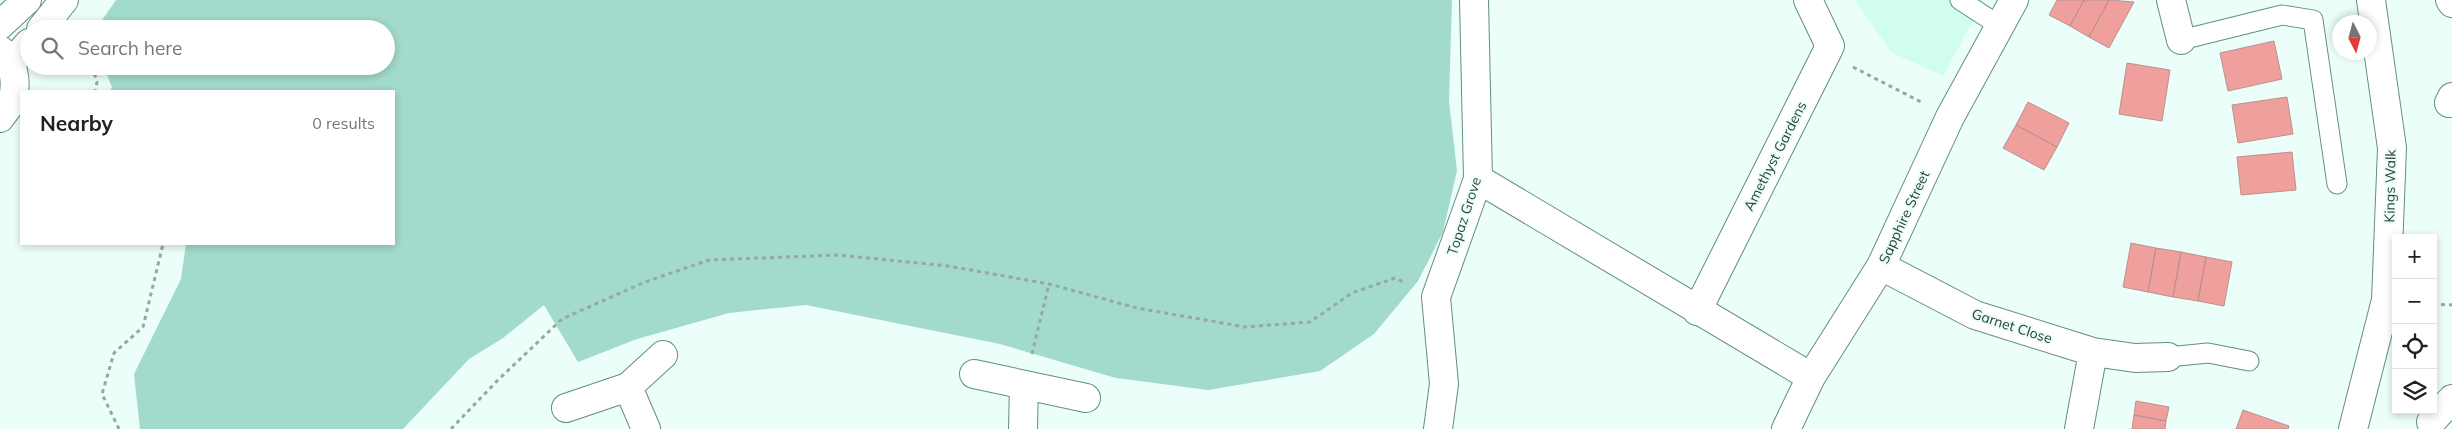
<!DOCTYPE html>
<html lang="en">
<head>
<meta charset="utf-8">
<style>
  :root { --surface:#fff; --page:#f2f2f2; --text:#202124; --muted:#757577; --line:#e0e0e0 }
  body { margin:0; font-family:Mulish,sans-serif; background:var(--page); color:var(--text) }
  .controls { position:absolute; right:15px; bottom:15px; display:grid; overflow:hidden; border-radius:0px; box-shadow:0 2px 8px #0003 }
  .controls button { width:45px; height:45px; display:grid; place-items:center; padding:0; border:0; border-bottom:1px solid var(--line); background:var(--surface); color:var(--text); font:25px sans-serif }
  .compass { position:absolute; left:2332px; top:15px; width:45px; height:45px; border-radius:50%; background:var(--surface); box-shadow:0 2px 8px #0003; rotate:174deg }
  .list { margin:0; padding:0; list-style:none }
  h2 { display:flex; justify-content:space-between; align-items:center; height:65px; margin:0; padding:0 20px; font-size:21px }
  h2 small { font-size:16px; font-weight:400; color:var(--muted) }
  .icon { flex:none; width:28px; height:28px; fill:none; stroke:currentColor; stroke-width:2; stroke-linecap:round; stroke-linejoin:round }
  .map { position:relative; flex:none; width:2452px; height:429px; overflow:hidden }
  .search { position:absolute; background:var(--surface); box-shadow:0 2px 8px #0003; left:20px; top:20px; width:375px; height:55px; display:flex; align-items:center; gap:12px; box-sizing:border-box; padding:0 18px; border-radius:28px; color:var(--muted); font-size:19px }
  .panel { position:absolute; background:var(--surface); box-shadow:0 2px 8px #0003; left:20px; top:90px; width:375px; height:155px; border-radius:0px }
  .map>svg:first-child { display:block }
  .built { fill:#d1fdf1 }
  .green { fill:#a2dacc }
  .building { fill:#efa09c; stroke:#b9918f }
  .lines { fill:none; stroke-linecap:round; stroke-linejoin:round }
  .lane-casing { stroke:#638d83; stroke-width:21 }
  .street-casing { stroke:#638d83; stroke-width:30 }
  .path { stroke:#96a8a3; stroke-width:3; stroke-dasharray:4 4; stroke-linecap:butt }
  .lane { stroke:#fff; stroke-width:19 }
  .street { stroke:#fff; stroke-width:28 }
  .labels { text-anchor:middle; stroke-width:4.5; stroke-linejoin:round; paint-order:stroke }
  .street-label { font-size:14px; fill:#2d3f3a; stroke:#ecfef9 }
</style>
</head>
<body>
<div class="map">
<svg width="2452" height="429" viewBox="0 0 2452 429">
  <rect width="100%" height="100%" fill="#ecfef9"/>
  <path class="built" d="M1855,0h129l-41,76 -52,-24z"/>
  <path class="green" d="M116,0h1336l-3,101 8,70 -14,61 -25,49 -44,53 -54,37 -112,19 -92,-12 -116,-34 -194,-39 -77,8 -92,26 -59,23 -34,-57 -41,33 -34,21 -66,70h-263l-6,-55 47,-95 5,-35h208v-153h-284l2,-4 -9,-21h283v-37h-290z"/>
  <path class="building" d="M2057,0h27l-14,26 -21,-11z
    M2084,0h25l-20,37 -19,-11z
    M2109,0l25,2 -25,46 -20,-11z
    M2274,41l8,38 -54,12 -8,-38z
    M2127,63l43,7 -8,51 -43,-7z
    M2287,97l6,37 -55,9 -6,-38z
    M2028,102l41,21 -12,24 -41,-22z
    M2016,125l41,22 -13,23 -41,-22z
    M2292,152l4,38 -55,5 -4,-38z
    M2131,243l25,5 -8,44 -25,-5z
    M2156,248l25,4 -8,45 -25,-5z
    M2181,252l25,5 -8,44 -25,-4z
    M2206,257l26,5 -8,44 -26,-5z
    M2136,401l33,6 -3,14 -32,-6z
    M2243,410l46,16 -1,3h-52z
    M2134,415l32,6 -1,8h-33z"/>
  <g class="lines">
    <defs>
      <path id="lane" d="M1960,0l40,26
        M2181,40l101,-25 31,5 24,164
        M2168,357l40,-4 41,8"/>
      <path id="street" d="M2171,0l10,40
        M2450,0l2,3
        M0,25l27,-25
        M41,29l23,-29
        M0,50c14,10 17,32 13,48 -2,7 -9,14 -13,20
        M11,63l18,-20
        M2449,103l3,-6
        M1478,179l333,198
        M1881,266l94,49 118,37 42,6 33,-1
        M1697,311l133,-265 -22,-46
        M974,374l112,24
        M628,387l18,42
        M566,408l62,-21 35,-32
        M2431,422l21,-23
        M1023,429l1,-44
        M1438,429l6,-45 -8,-87 42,-118 -4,-179
        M1786,429l25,-52 70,-111 69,-149 64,-117
        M2079,429l14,-77
        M2353,429l33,-129 6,-152 -21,-148"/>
    </defs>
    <use href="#lane" class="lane-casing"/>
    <use href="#street" class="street-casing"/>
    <path class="path" d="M92,66l5,16 -2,9
      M1853,67l70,36
      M2433,304l19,1
      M1032,354l17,-70
      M119,429l-17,-35 12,-41 29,-26 20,-83
      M451,429l46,-48 65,-62 83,-37 64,-22 129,-5 110,11 101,18 88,24 108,19 65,-5 42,-29 43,-15 11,5"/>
    <use href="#lane" class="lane"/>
    <use href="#street" class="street"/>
  </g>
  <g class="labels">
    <g class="street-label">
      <text transform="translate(1775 156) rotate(-63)" y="5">Amethyst Gardens</text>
      <text transform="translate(2390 186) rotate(-89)" y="5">Kings Walk</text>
      <text transform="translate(1464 216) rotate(-72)" y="5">Topaz Grove</text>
      <text transform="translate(1904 217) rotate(-65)" y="5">Sapphire Street</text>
      <text transform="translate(2012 326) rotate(18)" y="5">Garnet Close</text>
    </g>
  </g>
</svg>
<div class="controls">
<button>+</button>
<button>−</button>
<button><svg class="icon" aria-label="locate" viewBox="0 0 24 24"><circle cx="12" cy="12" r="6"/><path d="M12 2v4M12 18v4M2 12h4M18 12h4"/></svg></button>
<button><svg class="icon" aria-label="layers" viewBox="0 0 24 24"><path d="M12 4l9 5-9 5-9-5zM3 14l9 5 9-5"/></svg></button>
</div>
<svg class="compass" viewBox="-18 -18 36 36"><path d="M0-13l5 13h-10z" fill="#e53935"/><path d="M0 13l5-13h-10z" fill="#757577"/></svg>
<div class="search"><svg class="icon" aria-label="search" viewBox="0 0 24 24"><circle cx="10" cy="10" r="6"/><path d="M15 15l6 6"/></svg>Search here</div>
<section class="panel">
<h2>Nearby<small>0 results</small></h2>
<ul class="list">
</ul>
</section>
</div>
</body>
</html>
